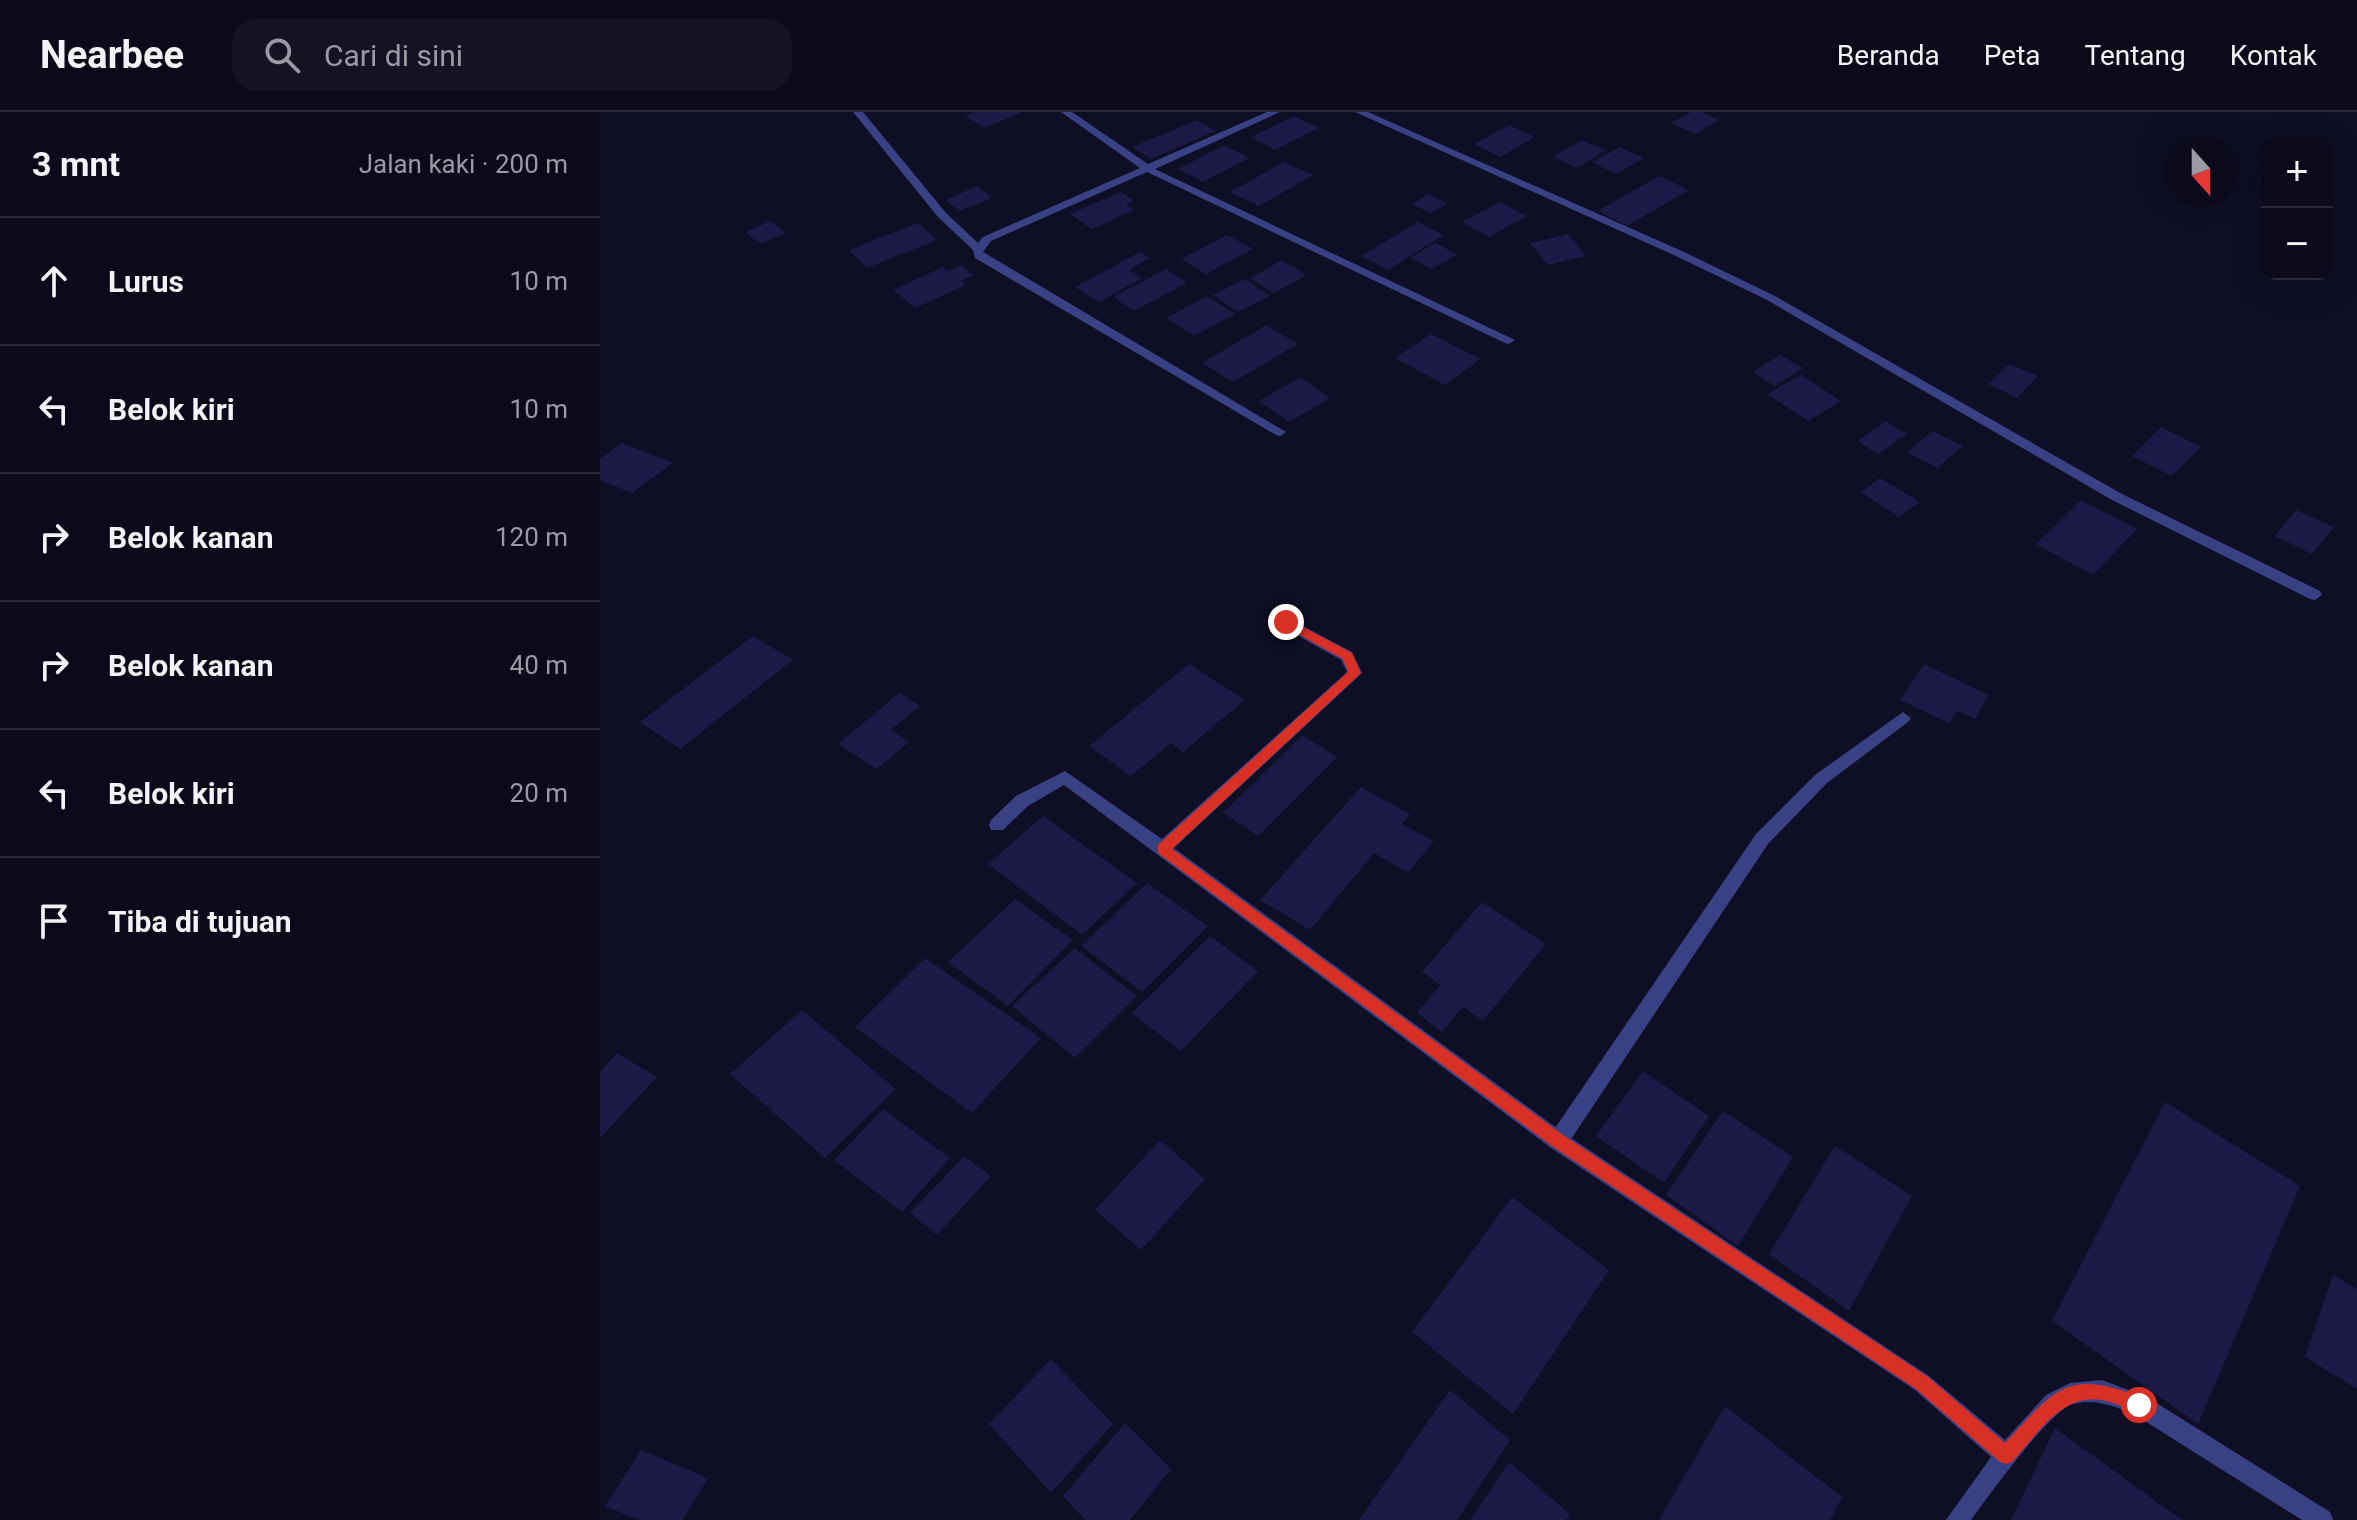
<!DOCTYPE html>
<html lang="id">
<head>
<meta charset="utf-8">
<style>
  :root { --surface:#0a0a1b; --page:#131324; --text:#f1f3f6; --muted:#999aa3; --line:#2a2b3a }
  body { margin:0; font-family:Roboto,sans-serif; background:var(--page); color:var(--text) }
  .controls { position:absolute; right:24px; top:24px; display:grid; overflow:hidden; border-radius:16px; box-shadow:0 8px 32px #0002 }
  .controls button { width:72px; height:72px; display:grid; place-items:center; padding:0; border:0; border-bottom:2px solid var(--line); background:var(--surface); color:var(--text); font:40px sans-serif }
  .compass { position:absolute; left:1565px; top:24px; width:72px; height:72px; border-radius:50%; background:var(--surface); box-shadow:0 8px 32px #0002; rotate:159deg }
  .stop { position:absolute; width:24px; height:24px; margin:-18px; border:6px solid #d93025; border-radius:50%; background:#fff }
  .stop.end { background:#d93025; border-color:#fff; box-shadow:0 2px 8px #0008 }
  .list { margin:0; padding:0; list-style:none }
  h2 { display:flex; justify-content:space-between; align-items:center; height:104px; margin:0; padding:0 32px; font-size:34px }
  h2 small { font-size:26px; font-weight:400; color:var(--muted) }
  .list li { display:grid; grid-template-columns:52px 1fr auto; gap:24px; align-items:center; box-sizing:border-box; height:128px; padding:0 32px; border-top:2px solid var(--line) }
  .list b { display:block; font-size:30px; white-space:nowrap }
  .list em { font-size:26px; font-style:normal; color:var(--muted) }
  .icon { flex:none; width:44px; height:44px; fill:none; stroke:currentColor; stroke-width:2; stroke-linecap:round; stroke-linejoin:round }
  .map { position:relative; flex:none; width:1757px; height:1408px; overflow:hidden }
  header { display:flex; align-items:center; gap:48px; box-sizing:border-box; height:112px; padding:0 40px; background:var(--surface); border-bottom:2px solid var(--line) }
  header strong { font-size:38px }
  nav { display:flex; gap:44px; margin-inline-start:auto; font-size:28px }
  .search { width:560px; height:72px; background:var(--page); display:flex; align-items:center; gap:20px; box-sizing:border-box; padding:0 28px; border-radius:24px; color:var(--muted); font-size:30px }
  main { display:flex }
  aside { flex:1; background:var(--surface) }
  .map>svg:first-child { display:block }
  .building { fill:#1b1945 }
  .lines { fill:none; stroke-linecap:round; stroke-linejoin:round }
  .lane { fill:#374184; fill-rule:evenodd }
  .street { fill:#374184; fill-rule:evenodd }
  .route { fill:#d93025 }
</style>
</head>
<body>
<header>
<strong>Nearbee</strong>
<div class="search"><svg class="icon" aria-label="search" viewBox="0 0 24 24"><circle cx="10" cy="10" r="6"/><path d="M15 15l6 6"/></svg>Cari di sini</div>
<nav><a>Beranda</a><a>Peta</a><a>Tentang</a><a>Kontak</a></nav>
</header>
<main>
<aside>
<h2>3 mnt<small>Jalan kaki · 200 m</small></h2>
<ul class="list">
<li><svg class="icon" aria-label="ahead" viewBox="0 0 24 24"><path d="M12 20V5M6 11l6-6 6 6"/></svg><div><b>Lurus</b></div><em>10 m</em></li>
<li><svg class="icon" aria-label="left" viewBox="0 0 24 24"><path d="M17 20v-9H6M10 6l-5 5 5 5"/></svg><div><b>Belok kiri</b></div><em>10 m</em></li>
<li><svg class="icon" aria-label="right" viewBox="0 0 24 24"><path d="M7 20v-9h11M14 6l5 5-5 5"/></svg><div><b>Belok kanan</b></div><em>120 m</em></li>
<li><svg class="icon" aria-label="right" viewBox="0 0 24 24"><path d="M7 20v-9h11M14 6l5 5-5 5"/></svg><div><b>Belok kanan</b></div><em>40 m</em></li>
<li><svg class="icon" aria-label="left" viewBox="0 0 24 24"><path d="M17 20v-9H6M10 6l-5 5 5 5"/></svg><div><b>Belok kiri</b></div><em>20 m</em></li>
<li><svg class="icon" aria-label="arrive" viewBox="0 0 24 24"><path d="M6 21V4h12l-3 4 3 4H6"/></svg><div><b>Tiba di tujuan</b></div></li>
</ul>
</aside>
<div class="map">
<svg width="1757" height="1408" viewBox="0 0 1757 1408">
  <rect width="100%" height="100%" fill="#0e0e24"/>
  <path class="building" d="M375,0h47l-37,16 -20,-12z
    M1091,0h11l17,8 -24,14 -24,-11z
    M694,4l25,12 -44,22 -24,-13z
    M597,8l19,11 -65,28 -19,-12z
    M909,13l26,12 -35,20 -26,-13z
    M981,28l25,10 -29,18 -24,-11z
    M624,33l25,13 -46,24 -25,-13z
    M1020,35l24,11 -28,16 -24,-12z
    M684,50l29,13 -54,31 -29,-14z
    M1059,64l30,14 -62,36 -29,-15z
    M377,74l15,12 -32,13 -15,-11z
    M521,80l13,9 -8,4 8,5 -42,19 -22,-15z
    M828,82l20,9 -17,10 -19,-9z
    M900,90l27,14 -38,21 -27,-15z
    M170,109l16,12 -25,11 -16,-12z
    M818,110l26,13 -56,35 -27,-14z
    M318,111l19,17 -70,28 -18,-18z
    M968,122l18,22 -38,9 -18,-22z
    M627,123l26,14 -47,25 -25,-15z
    M835,131l22,11 -25,15 -22,-11z
    M540,140l10,6 -21,12 13,8 -43,24 -24,-15z
    M682,148l24,15 -32,18 -24,-15z
    M361,153l13,10 -13,6 5,4 -51,23 -22,-18 50,-23 5,4z
    M566,157l21,14 -53,28 -21,-14z
    M645,167l25,17 -32,16 -25,-17z
    M607,184l28,18 -41,22 -28,-18z
    M666,213l32,19 -65,38 -31,-19z
    M831,222l49,25 -35,26 -50,-27z
    M1180,243l23,13 -28,18 -22,-14z
    M1409,252l29,12 -21,22 -29,-14z
    M1201,263l40,26 -33,20 -41,-27z
    M700,265l30,21 -41,24 -30,-21z
    M1286,309l21,13 -29,20 -21,-13z
    M1561,315l40,20 -29,29 -40,-20z
    M1333,319l30,15 -26,22 -30,-16z
    M22,331l51,20 -41,30 -32,-13v-21z
    M1280,366l40,24 -21,15 -38,-25z
    M1481,388l56,29 -44,46 -57,-31z
    M1696,398l38,17 -22,27 -37,-18z
    M153,524l40,24 -113,89 -40,-27z
    M589,552l56,36 -62,52 -12,-9 -40,33 -42,-30z
    M1324,552l65,31 -14,24 -18,-8 -8,12 -49,-23z
    M299,581l21,13 -29,24 18,12 -32,27 -39,-25z
    M702,623l35,22 -79,79 -35,-23z
    M761,675l49,27 -8,10 32,17 -26,32 -34,-20 -64,77 -50,-30z
    M443,704l94,67 -55,52 -94,-71z
    M547,771l61,43 -66,66 -61,-46z
    M415,787l58,41 -65,66 -60,-44z
    M882,790l64,42 -63,77 -20,-14 -21,25 -25,-19 23,-28 -18,-13z
    M610,824l48,35 -77,80 -49,-38z
    M475,836l62,48 -62,62 -63,-52z
    M325,846l116,80 -69,75 -117,-86z
    M202,898l94,79 -71,69 -95,-84z
    M17,941l40,24 -57,61v-66z
    M1043,959l66,45 -45,67 -68,-47z
    M1565,990l135,84 -102,238 -146,-103z
    M283,997l67,49 -48,54 -68,-52z
    M1123,999l70,46 -55,89 -72,-51z
    M560,1028l45,39 -64,71 -46,-40z
    M1235,1034l77,50 -63,115 -80,-57z
    M364,1044l27,20 -54,59 -27,-22z
    M912,1085l97,73 -96,144 -101,-82z
    M1733,1163l24,14v100l-52,-32z
    M451,1247l62,65 -62,69 -62,-69z
    M850,1278l60,50 -53,80h-98z
    M1125,1294l117,91 -12,23h-171z
    M525,1311l46,46 -41,51h-45l-22,-24z
    M1455,1316l127,92h-171z
    M41,1338l67,28 -25,42h-44l-34,-14z
    M909,1350l61,52 -4,6h-96z"/>
  <g class="lines">
    <path class="lane" d="M1303,600l8,6 -3,4 -81,61 -59,61 -203,304 -7,2 -7,-2 -2,-7 2,-7 205,-300 59,-59z"/>
    <path class="street" d="M253,0h10l83,101 32,30 5,-6 157,-69 -79,-56h11l76,52 119,-52h13l-125,57 360,171 -6,4 -4,-1 -358,-171 -156,69 -8,11 303,180 -6,4 -4,-1 -301,-177 -2,-8 -35,-33z
      M755,0h13l316,140 91,44 347,198 198,97 2,4 -7,5 -5,-1 -198,-99 -345,-200 -91,-44z
      M686,505l66,35 10,21 -188,175 391,286 364,242 76,64 41,-45 24,-12 32,-3 45,17 183,115 3,8h-31l-170,-107c-19,-7 -38,-15 -59,-9 -24,7 -85,93 -102,116h-25l45,-63 -76,-67 -364,-242 -487,-363 -36,21 -25,24h-12l-2,-5 2,-5 25,-24 49,-25 97,68 185,-167 -6,-12 -60,-34 -2,-4z"/>
  </g>
  <path class="route" d="M686,506l66,35 9,20 -189,176 391,286 365,242 77,66c51,-55 63,-76 140,-44l2,6 -2,6 -6,2c-12,-4 -25,-11 -37,-13 -41,-7 -65,35 -90,62l-6,2 -6,-2 -84,-73 -364,-243 -394,-293v-8l190,-173 -5,-13 -61,-34 -2,-3z"/>
</svg>
<div class="controls">
<button>+</button>
<button>−</button>
</div>
<svg class="compass" viewBox="-18 -18 36 36"><path d="M0-13l5 13h-10z" fill="#e53935"/><path d="M0 13l5-13h-10z" fill="#999aa3"/></svg>
<div class="stop" style="left:1539px;top:1293px"></div>
<div class="stop end" style="left:686px;top:510px"></div>
</div>
</main>
</body>
</html>
